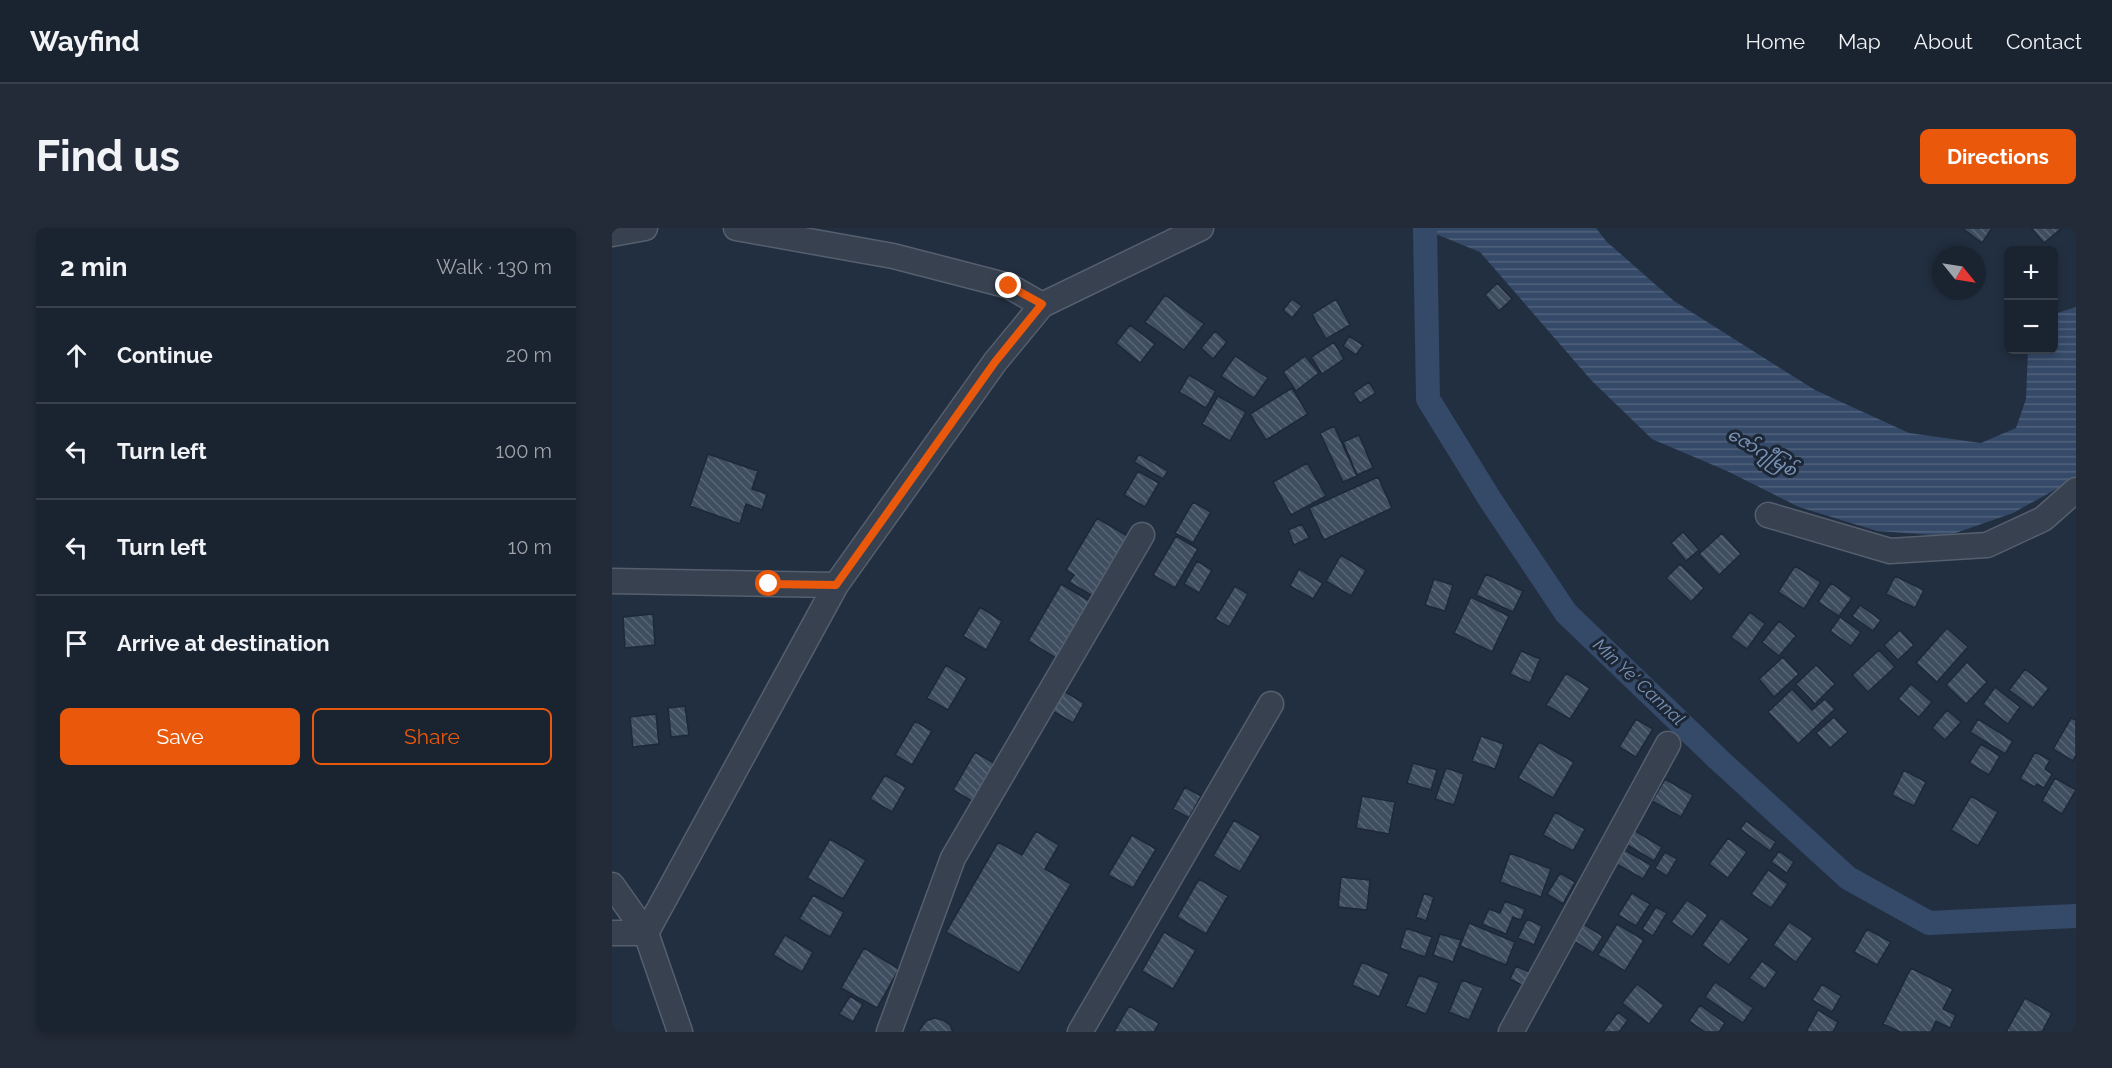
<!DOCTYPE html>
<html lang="en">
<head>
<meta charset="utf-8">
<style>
  :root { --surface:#1a2330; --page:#232b38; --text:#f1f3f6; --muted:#9fa4ab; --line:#38404c; --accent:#ea580c }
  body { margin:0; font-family:Raleway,"Noto Sans Myanmar",sans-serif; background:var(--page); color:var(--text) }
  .controls { position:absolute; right:18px; top:18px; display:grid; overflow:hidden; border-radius:9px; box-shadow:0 3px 9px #0003 }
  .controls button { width:54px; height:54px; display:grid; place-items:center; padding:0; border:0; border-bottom:2px solid var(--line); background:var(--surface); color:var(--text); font:30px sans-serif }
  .compass { position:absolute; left:1320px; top:18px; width:54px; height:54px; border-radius:50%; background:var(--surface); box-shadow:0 3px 9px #0003; rotate:120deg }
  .stop { position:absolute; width:18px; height:18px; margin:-14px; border:4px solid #ea580c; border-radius:50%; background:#fff }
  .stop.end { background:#ea580c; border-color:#fff; box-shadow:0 2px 6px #0008 }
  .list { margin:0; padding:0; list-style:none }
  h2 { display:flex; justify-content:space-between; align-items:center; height:78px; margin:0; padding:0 24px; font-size:26px }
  h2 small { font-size:20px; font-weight:400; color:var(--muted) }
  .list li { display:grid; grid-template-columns:39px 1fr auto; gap:18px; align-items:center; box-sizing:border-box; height:96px; padding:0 24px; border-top:2px solid var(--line) }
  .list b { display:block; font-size:22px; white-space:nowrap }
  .list em { font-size:20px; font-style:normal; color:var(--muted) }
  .actions { display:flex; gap:12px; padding:18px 24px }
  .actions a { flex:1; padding:14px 0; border:2px solid var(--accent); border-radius:9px; text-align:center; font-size:21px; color:var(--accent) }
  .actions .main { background:var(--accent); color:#fff }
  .icon { flex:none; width:33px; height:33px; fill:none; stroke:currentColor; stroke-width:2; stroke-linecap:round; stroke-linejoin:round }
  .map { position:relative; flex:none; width:1464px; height:804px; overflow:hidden; border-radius:9px }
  header { display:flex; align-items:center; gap:36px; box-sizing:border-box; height:84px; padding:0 30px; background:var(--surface); border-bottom:2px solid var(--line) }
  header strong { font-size:28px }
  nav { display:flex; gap:33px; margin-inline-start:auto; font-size:21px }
  .intro { display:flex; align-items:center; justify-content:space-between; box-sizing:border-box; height:144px; padding:0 36px }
  h1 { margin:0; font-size:42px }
  .button { padding:15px 27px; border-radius:9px; background:var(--accent); color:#fff; font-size:21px; font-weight:700 }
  main { display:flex; gap:36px; padding:0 36px }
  aside { flex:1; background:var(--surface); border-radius:9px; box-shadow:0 3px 9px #0003 }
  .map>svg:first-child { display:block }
  .water { fill:url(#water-rules) }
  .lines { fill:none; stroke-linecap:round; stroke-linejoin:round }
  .canal { stroke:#354a68; stroke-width:24 }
  .building { fill:url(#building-back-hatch); stroke:#1e2837; stroke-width:1.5 }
  .minor-casing { stroke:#555f6e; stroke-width:27 }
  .minor { stroke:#374150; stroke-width:24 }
  .route { stroke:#ea580c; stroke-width:8 }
  .labels { text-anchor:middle; stroke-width:6; stroke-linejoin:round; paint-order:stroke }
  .water-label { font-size:18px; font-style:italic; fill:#7891b4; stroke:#1c2635 }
</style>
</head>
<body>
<header>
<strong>Wayfind</strong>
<nav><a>Home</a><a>Map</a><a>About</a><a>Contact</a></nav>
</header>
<div class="intro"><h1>Find us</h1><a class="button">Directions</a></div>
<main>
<aside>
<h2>2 min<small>Walk · 130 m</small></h2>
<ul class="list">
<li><svg class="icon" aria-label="ahead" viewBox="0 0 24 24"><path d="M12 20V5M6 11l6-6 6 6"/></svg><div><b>Continue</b></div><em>20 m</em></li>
<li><svg class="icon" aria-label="left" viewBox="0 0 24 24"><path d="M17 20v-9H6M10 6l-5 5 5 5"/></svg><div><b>Turn left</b></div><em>100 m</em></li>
<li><svg class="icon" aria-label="left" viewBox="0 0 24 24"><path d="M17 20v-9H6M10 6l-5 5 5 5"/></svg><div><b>Turn left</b></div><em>10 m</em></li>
<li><svg class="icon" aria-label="arrive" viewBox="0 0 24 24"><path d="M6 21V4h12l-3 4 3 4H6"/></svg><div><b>Arrive at destination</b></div></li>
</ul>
<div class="actions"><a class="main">Save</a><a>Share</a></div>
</aside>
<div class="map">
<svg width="1464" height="804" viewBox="0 0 1464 804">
  <defs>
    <pattern id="water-rules" width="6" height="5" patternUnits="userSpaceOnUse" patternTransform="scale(1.5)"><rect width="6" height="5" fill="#354a68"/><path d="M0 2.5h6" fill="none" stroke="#50627c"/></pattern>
    <pattern id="building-back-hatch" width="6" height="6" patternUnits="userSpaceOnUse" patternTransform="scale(1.5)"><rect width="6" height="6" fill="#3e4d60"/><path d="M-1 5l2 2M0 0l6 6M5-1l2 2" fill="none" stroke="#586575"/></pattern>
  </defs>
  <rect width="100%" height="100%" fill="#222f40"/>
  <path class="water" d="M809,0h175l10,13 68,60 141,89 94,43 72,10 35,-15 10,-29 2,-49h26v-36l22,-7v171l-63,35 -66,23 -70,-5 -78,-24 -72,-36 -75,-32 -61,-59 -111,-128z"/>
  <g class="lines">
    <path class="canal" d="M813,0l3,171 63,102 75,112 152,146 130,119 81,45 147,-7"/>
  </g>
  <path class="building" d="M1350,0h30l-10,15z
    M1419,0h31l-18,15z
    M885,55l15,16 -13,12 -14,-16z
    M553,67l39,29 -20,26 -39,-28z
    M680,71l10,7 -10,12 -9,-8z
    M724,71l14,26 -24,14 -14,-25z
    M518,97l25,19 -15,19 -24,-20z
    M603,103l12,11 -14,17 -12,-11z
    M737,108l14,9 -7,10 -13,-9z
    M722,114l10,17 -22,15 -11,-17z
    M623,128l33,22 -14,20 -33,-22z
    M693,128l14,17 -23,18 -13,-19z
    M577,147l27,16 -10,17 -27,-16z
    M757,154l7,11 -16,10 -7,-10z
    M680,160l16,26 -42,26 -16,-26z
    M606,168l28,16 -16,29 -28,-17z
    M722,198l23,50 -14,6 -23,-49z
    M747,207l14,33 -16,7 -14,-33z
    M96,226l50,17 -6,18 15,5 -5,16 -16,-6 -6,20 -50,-18z
    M527,226l29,17 -5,8 -29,-17z
    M695,235l19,33 -35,19 -18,-33z
    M526,243l21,12 -14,24 -21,-12z
    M766,249l14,31 -68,32 -15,-32z
    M581,274l18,10 -18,31 -18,-10z
    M485,290l39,23 -35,60 -32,-19 5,-7 -8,-5z
    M690,296l7,14 -15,7 -6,-15z
    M1071,304l16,18 -13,11 -15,-18z
    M1110,305l19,21 -22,21 -20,-21z
    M564,308l22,13 -23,39 -22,-13z
    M729,327l25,15 -15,26 -25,-15z
    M585,333l15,9 -13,23 -15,-9z
    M1068,336l24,24 -13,14 -25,-24z
    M1183,338l26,16 -17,27 -26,-17z
    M687,341l24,14 -10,16 -23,-13z
    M874,346l37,17 -10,21 -37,-17z
    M1283,348l29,14 -9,18 -29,-14z
    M822,351l19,6 -8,26 -20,-6z
    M1219,355l21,15 -13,18 -21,-14z
    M449,356l37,22 -34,57 -36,-22z
    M623,358l13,8 -19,33 -14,-8z
    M859,369l38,19 -17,36 -38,-19z
    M1248,377l21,15 -8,11 -21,-15z
    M368,379l22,14 -16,29 -23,-14z
    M1138,384l15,12 -18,25 -16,-12z
    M41,386l2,31 -30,3 -2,-31z
    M1228,389l21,15 -10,14 -21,-15z
    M1167,393l17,15 -17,20 -17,-14z
    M1335,400l21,19 -31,35 -21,-19z
    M1288,402l14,15 -16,15 -14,-15z
    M1267,422l16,17 -27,25 -16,-17z
    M909,423l19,8 -10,24 -20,-9z
    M1171,429l16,17 -25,23 -15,-18z
    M1355,434l20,20 -21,22 -20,-19z
    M334,437l21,13 -19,32 -21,-12z
    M1204,437l19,19 -20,20 -19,-20z
    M1413,441l24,19 -16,20 -24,-18z
    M954,445l24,15 -20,31 -24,-14z
    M1299,456l21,18 -13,15 -21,-18z
    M1383,459l25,20 -12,17 -25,-20z
    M1180,461l20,21 13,-11 10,10 -37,35 -30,-32z
    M450,462l22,13 -11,20 -22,-13z
    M73,478l4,29 -18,2 -3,-29z
    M1335,482l14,12 -16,18 -13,-12z
    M44,486l3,30 -26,3 -3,-30z
    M1222,489l14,15 -18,16 -14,-15z
    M1459,490l5,2v35l-3,6 -20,-12z
    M1024,491l17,10 -17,28 -17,-10z
    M1366,491l35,22 -8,13 -35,-22z
    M303,493l17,10 -20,34 -17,-10z
    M869,508l23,8 -9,25 -23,-8z
    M927,514l35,20 -21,36 -35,-20z
    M1369,516l19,12 -11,19 -20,-12z
    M363,524l29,17 -22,38 -29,-17z
    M1423,524l15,8 -5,9 7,5 -8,14 -7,-4 -2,3 -15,-8z
    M801,535l24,7 -6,20 -24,-7z
    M834,540l18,6 -10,31 -19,-6z
    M1292,542l22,12 -12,24 -22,-11z
    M273,547l21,12 -14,25 -22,-13z
    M1443,550l21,12 -14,24 -20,-13z
    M1053,551l28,16 -12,22 -29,-16z
    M573,559l16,9 -12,22 -16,-9z
    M750,568l33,6 -6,32 -33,-6z
    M1359,568l27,16 -20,34 -27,-16z
    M943,584l30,17 -12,22 -30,-16z
    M622,592l27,16 -21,36 -27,-16z
    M1134,593l30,21 -6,9 -30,-22z
    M1020,601l30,18 -8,14 -30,-18z
    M424,603l23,14 -14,24 26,15 -52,89 -73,-41 52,-90 24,13z
    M520,607l24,14 -23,39 -25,-13z
    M1116,610l19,14 -19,26 -19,-14z
    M218,611l36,21 -23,39 -36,-21z
    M1007,619l32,18 -8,14 -32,-18z
    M1167,623l15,11 -7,11 -16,-11z
    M1053,624l12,7 -10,17 -12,-8z
    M898,625l41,16 -10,28 -41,-15z
    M1156,642l20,14 -17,24 -20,-14z
    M948,645l15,9 -12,22 -16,-10z
    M729,649l29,3 -3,30 -29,-3z
    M587,651l29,17 -22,38 -29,-17z
    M812,665l10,4 -8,24 -10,-4z
    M1020,665l18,11 -14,22 -18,-11z
    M201,667l31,17 -14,25 -31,-18z
    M1075,672l21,15 -16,22 -21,-15z
    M893,673l20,8 -4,11 -8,-3 -7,17 -24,-10 7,-15 11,4z
    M1044,679l11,6 -14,23 -11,-7z
    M1109,690l28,21 -20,26 -27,-20z
    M915,691l15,7 -8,19 -16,-7z
    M1177,694l24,16 -17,24 -23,-17z
    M857,695l46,19 -9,23 -46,-19z
    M970,695l21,13 -10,17 -21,-13z
    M1005,696l27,16 -19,31 -27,-16z
    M794,700l26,9 -7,20 -25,-9z
    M1255,701l24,13 -14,23 -23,-13z
    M552,704l32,18 -23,39 -31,-18z
    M828,706l21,6 -8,22 -20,-7z
    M173,707l28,17 -11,20 -29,-17z
    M252,720l35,21 -22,39 -36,-20z
    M1150,733l15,11 -12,17 -16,-11z
    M750,734l27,12 -10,23 -27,-12z
    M904,738l20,9 -6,14 -20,-10z
    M1299,740l42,21 -10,20 13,6 -6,13 -14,-7 -5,11h-31l-17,-8z
    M807,747l20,8 -13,31 -20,-8z
    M850,752l21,8 -14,32 -20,-8z
    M1103,754l38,26 -10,15 -38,-26z
    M1025,756l27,21 -15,19 -27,-21z
    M1210,756l19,12 -9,16 -20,-12z
    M238,768l13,8 -10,18 -14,-8z
    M1413,770l27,15 -10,19h-36z
    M1088,777l25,18 -6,9h-14l-16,-11z
    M517,778l30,17 -5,9h-40z
    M1206,782l20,12 -5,10h-27z
    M1006,784l10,8 -9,12h-16z
    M322,790l9,2 7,5 3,7h-35l8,-11z"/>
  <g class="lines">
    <defs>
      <path id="minor" d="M124,0l157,28 116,30 33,19
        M0,6l33,-6
        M1156,287l122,36 97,-6 56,-26 33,-29
        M0,353l224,4
        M0,657l34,48
        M0,705h34
        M68,804l-34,-99 190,-348 159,-223 47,-57 159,-77
        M277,804l64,-174 189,-323
        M468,804l191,-328
        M899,804l157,-288"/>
    </defs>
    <use href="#minor" class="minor-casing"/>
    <use href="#minor" class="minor"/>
  </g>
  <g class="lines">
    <path class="route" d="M157,356l67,1 159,-223 47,-58 -33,-18"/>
  </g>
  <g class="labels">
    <g class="water-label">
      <text transform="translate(1150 224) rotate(31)" y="6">ဇော်ဂျီမြစ်</text>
      <text transform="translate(1027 454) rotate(43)" y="6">Min Ye' Cannal</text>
    </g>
  </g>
</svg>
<div class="controls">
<button>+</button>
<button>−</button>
</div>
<svg class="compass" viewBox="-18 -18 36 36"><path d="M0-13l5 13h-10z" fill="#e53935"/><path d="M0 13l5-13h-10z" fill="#9fa4ab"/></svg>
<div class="stop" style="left:157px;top:356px"></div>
<div class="stop end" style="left:397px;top:58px"></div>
</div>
</main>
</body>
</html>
